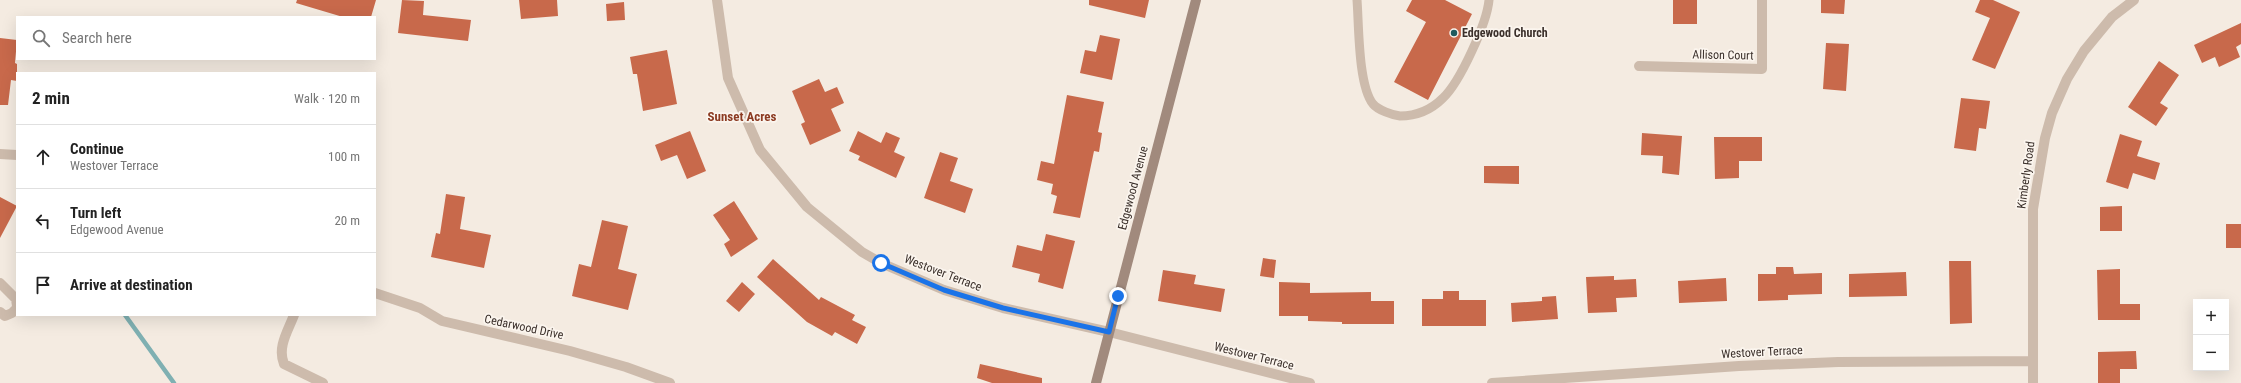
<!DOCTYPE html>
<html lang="en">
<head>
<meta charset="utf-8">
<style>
  :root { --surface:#fff; --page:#f6f6f6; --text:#222; --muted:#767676; --line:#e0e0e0 }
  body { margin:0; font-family:"Roboto Condensed",sans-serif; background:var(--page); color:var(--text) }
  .controls { position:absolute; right:12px; bottom:12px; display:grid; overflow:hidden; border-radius:0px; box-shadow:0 4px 16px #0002 }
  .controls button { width:36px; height:36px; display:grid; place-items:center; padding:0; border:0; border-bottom:1px solid var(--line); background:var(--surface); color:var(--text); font:20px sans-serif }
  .stop { position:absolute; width:12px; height:12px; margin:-9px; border:3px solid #1a73e8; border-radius:50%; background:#fff }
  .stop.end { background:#1a73e8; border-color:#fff; box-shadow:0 1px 4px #0008 }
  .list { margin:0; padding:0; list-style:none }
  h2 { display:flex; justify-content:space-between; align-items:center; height:52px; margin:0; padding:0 16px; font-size:17px }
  h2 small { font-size:13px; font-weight:400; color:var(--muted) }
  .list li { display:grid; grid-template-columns:26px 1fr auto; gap:12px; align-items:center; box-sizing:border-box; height:64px; padding:0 16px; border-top:1px solid var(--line) }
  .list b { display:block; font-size:15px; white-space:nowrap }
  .list p { margin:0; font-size:13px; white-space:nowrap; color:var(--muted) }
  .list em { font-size:13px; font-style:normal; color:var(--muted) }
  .icon { flex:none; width:22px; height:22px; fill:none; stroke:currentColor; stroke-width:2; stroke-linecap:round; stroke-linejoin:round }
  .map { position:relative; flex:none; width:2241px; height:383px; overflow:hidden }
  .search { position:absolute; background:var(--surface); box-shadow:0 4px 16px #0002; left:16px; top:16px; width:360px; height:44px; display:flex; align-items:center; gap:10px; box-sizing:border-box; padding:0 14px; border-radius:0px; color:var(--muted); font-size:15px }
  .panel { position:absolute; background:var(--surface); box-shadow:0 4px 16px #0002; left:16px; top:72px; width:360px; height:244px; border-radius:0px }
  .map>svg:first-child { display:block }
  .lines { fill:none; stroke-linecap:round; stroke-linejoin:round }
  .stream { stroke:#7fb0b2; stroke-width:4.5 }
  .building { fill:#c8694b }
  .lane { stroke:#cdbbac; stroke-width:9 }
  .street { stroke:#cdbbac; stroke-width:10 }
  .secondary { stroke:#a18a7d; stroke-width:10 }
  .route { stroke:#1a73e8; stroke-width:5 }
  .poi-dot { fill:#1f5a5e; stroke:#fbf5ee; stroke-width:1.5 }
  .labels { text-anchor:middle; stroke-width:3.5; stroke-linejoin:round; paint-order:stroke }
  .poi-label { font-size:12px; font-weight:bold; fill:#3b302b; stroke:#fbf5ee; text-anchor:start }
  .street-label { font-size:12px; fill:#3b302b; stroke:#fbf5ee }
  .neighbourhood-label { font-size:13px; font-weight:bold; fill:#8c3b22; stroke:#fbf5ee }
</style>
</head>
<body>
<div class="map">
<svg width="2241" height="383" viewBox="0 0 2241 383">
  <rect width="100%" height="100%" fill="#f4ebe1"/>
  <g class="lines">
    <path class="stream" d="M125,315l49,68"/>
  </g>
  <path class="building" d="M297,0h79l-5,17h-28l-47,-14z
    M402,0l22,1 -1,14 48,5 -3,21 -70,-8z
    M519,0h38l1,16 -37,3z
    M1089,0h60l-4,18 -56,-13z
    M1412,0h33l27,14 -44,86 -34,-18 32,-60 -20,-11z
    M1673,0h24v24h-24z
    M1821,0h24l-1,14 -23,-1z
    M1980,0h13l27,12 -25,57 -23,-9 18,-42 -15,-6z
    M624,2l1,18 -18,1 -1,-17z
    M2241,23v21l-5,3 4,10 -21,10 -4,-10 -13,6 -8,-18z
    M1100,35l20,4 -8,41 -32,-7 5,-23 11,2z
    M0,38l17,2 -2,23 2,1v17l-6,-1 -3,25h-8z
    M1826,43l23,1 -3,47 -23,-2z
    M667,50l10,54 -34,7 -6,-37h-4l-3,-17z
    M2159,61l20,14 -19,28 8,5 -12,18 -28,-19z
    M819,79l6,13 12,-5 7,16 -13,6 10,22 -31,14 -9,-21 4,-2 -13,-31z
    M1067,95l37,7 -6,30 4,1 -3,19 -5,-1 -14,67 -27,-5 4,-17 -6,-2 2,-10 -16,-4 4,-19 13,3z
    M1961,98l29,3 -4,28 -7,-1 -3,23 -22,-3z
    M690,131l16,40 -19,8 -10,-24 -16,6 -6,-16z
    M858,131l23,12 5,-11 14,6 -6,14 11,5 -9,21 -38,-18 2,-4 -11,-5z
    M1642,133l40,3 -3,39 -17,-2 1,-17 -22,-1z
    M2120,134l22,7 -5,15 23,7 -5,17 -22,-7 -5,16 -22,-7z
    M1714,137h48v24h-23v17l-24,1z
    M940,152l18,6 -8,23 23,8 -8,24 -41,-15z
    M1484,166h35v18l-35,-1z
    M446,194l19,3 -5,32 31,6 -7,33 -53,-11 5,-24 4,1z
    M0,197l17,9 -17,32z
    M734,201l24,38 -27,18 -7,-13 6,-4 -17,-25z
    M2122,206v25h-22v-24z
    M602,220l26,6 -10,43 19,5 -9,36 -56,-14 7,-32 12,3z
    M2226,224h15v24h-15z
    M1046,234l29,7 -12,48 -25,-7 2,-8 -28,-7 5,-22 25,6z
    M1263,258l13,2 -2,18 -14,-2z
    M773,259l46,41 2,-3 34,18 -3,5 14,7 -9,17 -22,-12 -3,4 -25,-14 -50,-45z
    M1949,261h22l1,62 -22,1z
    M1776,267h17l1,7 28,-1v21l-34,1v5l-30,1v-27h18z
    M2120,269v35h20v16h-42l-1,-50z
    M1163,270l33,5 -2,9 31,5 -4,23 -63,-11z
    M1906,272l1,24 -58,1v-23z
    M1614,276v4l22,-1 1,18 -21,1 1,14 -29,1 -2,-36z
    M1726,278l1,23 -48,2 -1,-22z
    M742,282l13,12 -16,18 -13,-11z
    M1279,282l31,1v10l61,-1v9h23v23h-52v-2l-34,-1v-5h-29z
    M1443,291h16v9h27v26h-64v-27h21z
    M1556,296l2,23 -46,3 -1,-19 31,-2v-4z
    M2136,351l1,18h-17v14h-22v-31z
    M980,364l62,14v5h-50l-15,-5z"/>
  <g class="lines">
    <path class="lane" d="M1357,0c2,25 1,85 16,104 5,6 19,11 27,12 17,0 31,-6 43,-18 17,-16 44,-75 46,-98"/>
    <path class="street" d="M717,0l11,78 32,72 47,57 55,45 19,11 63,27 59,18 106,24 201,51
      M1639,66l123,3v-69
      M0,154l17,1
      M0,283l16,16 1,7
      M375,293l45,15 22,13 128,30 56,16 44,16
      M0,312l5,4 7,-3 5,-5
      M294,315c-6,16 -17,32 -10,49l39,19
      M1492,383l247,-17 99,-4 195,-1
      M2033,383v-174l12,-71 7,-25 15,-34 17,-28 28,-34 22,-17"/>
    <path class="secondary" d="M1096,383l100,-383"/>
  </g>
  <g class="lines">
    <path class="route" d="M881,263l63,27 59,18 106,24 9,-36"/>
  </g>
  <circle class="poi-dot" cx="1454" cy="33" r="4"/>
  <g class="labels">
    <g class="poi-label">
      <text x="1462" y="37">Edgewood Church</text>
    </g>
    <g class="street-label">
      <text transform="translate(1723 55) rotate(1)" y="4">Allison Court</text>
      <text transform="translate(2026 175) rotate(-82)" y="4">Kimberly Road</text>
      <text transform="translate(1133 188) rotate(-75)" y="4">Edgewood Avenue</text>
      <text transform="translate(943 273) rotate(21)" y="4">Westover Terrace</text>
      <text transform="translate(524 327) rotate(12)" y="4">Cedarwood Drive</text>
      <text transform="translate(1762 352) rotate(-3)" y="4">Westover Terrace</text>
      <text transform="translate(1254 356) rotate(14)" y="4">Westover Terrace</text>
    </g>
    <g class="neighbourhood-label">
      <text x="742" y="121">Sunset Acres</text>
    </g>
  </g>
</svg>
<div class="controls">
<button>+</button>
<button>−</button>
</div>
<div class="stop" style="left:881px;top:263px"></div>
<div class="stop end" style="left:1118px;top:296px"></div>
<div class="search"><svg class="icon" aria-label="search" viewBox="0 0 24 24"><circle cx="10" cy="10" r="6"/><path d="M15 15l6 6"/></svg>Search here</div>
<section class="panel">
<h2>2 min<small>Walk · 120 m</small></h2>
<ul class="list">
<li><svg class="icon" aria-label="ahead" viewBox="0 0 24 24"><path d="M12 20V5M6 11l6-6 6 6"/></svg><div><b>Continue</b><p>Westover Terrace</p></div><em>100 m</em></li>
<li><svg class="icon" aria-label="left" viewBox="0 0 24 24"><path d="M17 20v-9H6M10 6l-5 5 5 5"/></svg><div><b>Turn left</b><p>Edgewood Avenue</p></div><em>20 m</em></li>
<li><svg class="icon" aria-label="arrive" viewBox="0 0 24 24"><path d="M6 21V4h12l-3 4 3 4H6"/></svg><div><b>Arrive at destination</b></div></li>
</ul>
</section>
</div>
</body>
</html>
